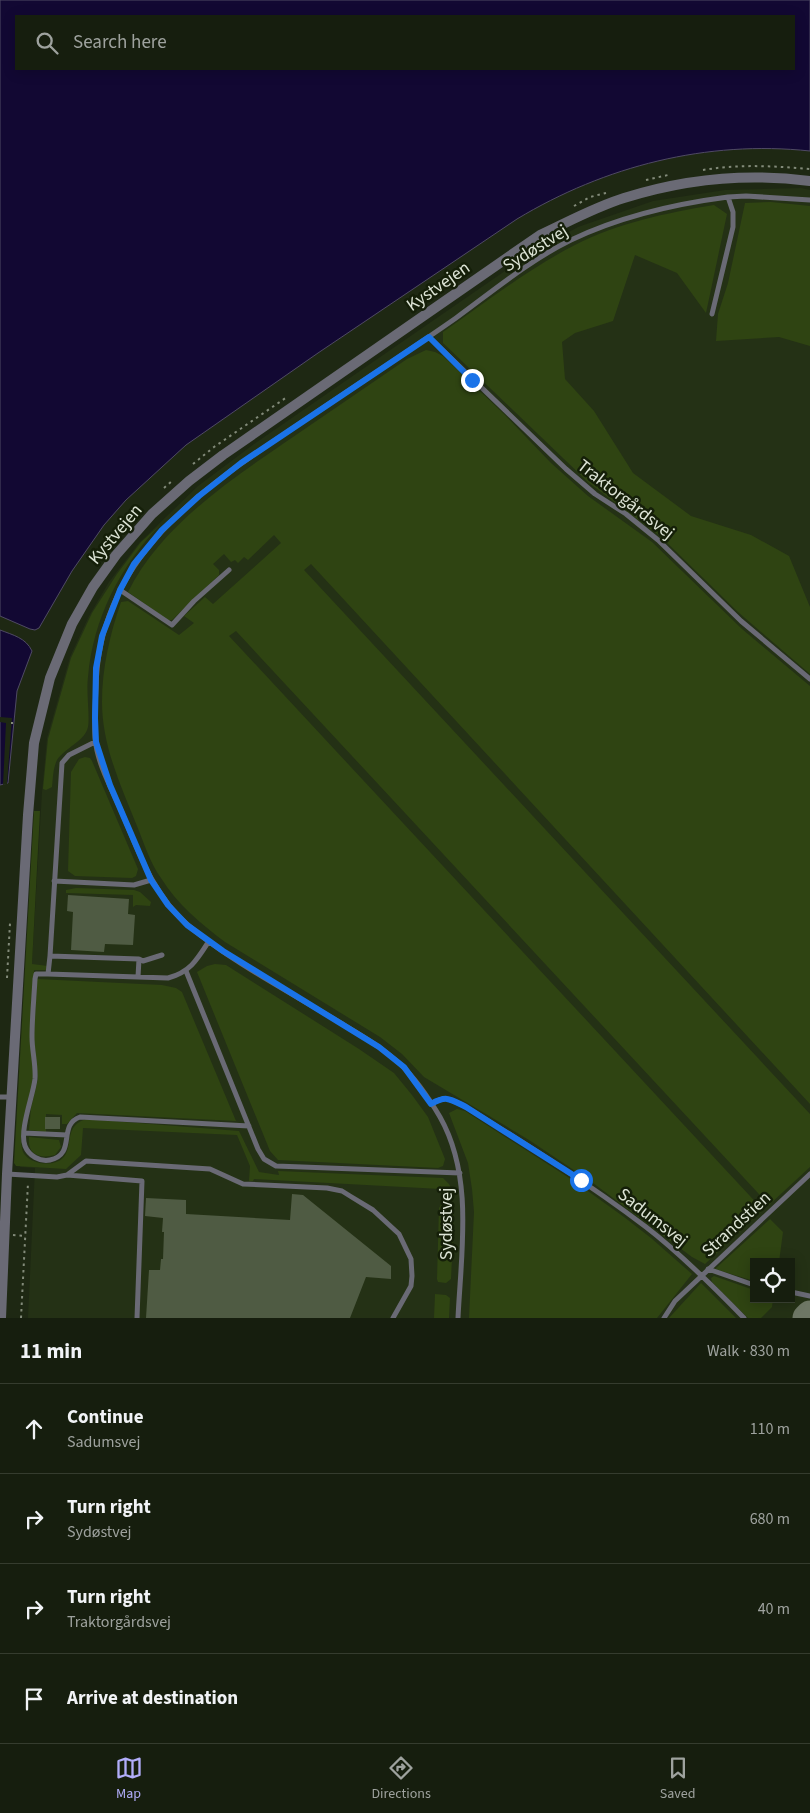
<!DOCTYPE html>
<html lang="en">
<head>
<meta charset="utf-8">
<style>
  :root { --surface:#161e0e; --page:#1f2717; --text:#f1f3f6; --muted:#9ea29e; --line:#353c2e; --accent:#b1adfa }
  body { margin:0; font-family:"Source Sans 3",sans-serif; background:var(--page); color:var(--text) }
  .controls { position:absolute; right:15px; bottom:15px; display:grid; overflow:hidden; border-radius:0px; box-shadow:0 2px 12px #0003 }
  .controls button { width:45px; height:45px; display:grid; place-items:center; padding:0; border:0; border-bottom:1px solid var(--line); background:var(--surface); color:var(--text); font:25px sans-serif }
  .stop { position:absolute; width:15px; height:15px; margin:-11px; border:4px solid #1a73e8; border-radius:50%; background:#fff }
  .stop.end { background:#1a73e8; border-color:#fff; box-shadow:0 1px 5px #0008 }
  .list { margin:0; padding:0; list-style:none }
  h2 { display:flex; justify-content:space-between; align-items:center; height:65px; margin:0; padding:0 20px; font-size:21px }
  h2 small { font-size:16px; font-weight:400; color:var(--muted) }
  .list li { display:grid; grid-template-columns:32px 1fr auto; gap:15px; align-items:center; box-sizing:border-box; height:90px; padding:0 20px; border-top:1px solid var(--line) }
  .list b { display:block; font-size:19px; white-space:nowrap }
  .list p { margin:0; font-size:16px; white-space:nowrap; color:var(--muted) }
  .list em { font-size:16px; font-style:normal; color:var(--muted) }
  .icon { flex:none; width:28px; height:28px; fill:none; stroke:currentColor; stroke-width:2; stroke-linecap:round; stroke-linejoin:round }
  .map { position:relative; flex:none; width:810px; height:1318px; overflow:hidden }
  .search { position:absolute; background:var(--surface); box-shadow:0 2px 12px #0003; left:15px; right:15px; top:15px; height:55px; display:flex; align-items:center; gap:12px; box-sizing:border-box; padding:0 18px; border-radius:0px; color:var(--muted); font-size:19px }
  .sheet { height:425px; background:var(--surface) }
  nav { display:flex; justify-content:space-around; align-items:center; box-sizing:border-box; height:70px; border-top:1px solid var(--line); background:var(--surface); font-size:14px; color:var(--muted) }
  nav a { display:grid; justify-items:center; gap:2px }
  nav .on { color:var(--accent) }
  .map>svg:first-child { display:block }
  .built { fill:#243115; fill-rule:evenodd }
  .green { fill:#2f4412 }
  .water { fill:#120833; stroke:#4f4a64; fill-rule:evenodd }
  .pier { fill:#1e2813 }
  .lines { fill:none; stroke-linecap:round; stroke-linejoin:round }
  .taxiway { stroke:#6e7765; stroke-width:29 }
  .building { fill:#4f5b43 }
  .path { stroke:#838b7a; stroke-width:2; stroke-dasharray:2.5 4; stroke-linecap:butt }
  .service { stroke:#6a6a75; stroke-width:5 }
  .tertiary { stroke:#6a6a75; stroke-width:10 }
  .route { stroke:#1a73e8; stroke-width:6 }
  .labels { text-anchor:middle; stroke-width:5; stroke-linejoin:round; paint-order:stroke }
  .street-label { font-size:18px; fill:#dde4d6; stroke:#151f09 }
</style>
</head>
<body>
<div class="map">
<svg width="810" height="1318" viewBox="0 0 810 1318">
  <rect width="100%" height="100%" fill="#1e2813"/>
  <path class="built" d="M801,188l9,2v1128h-782l7,-150 -15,-1 22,-375 5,-54 23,-81 19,-41 20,-34 30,-39 59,-57 56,-42 274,-189 50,-28 75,-26 72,-11zM754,1262h37v37h-37z"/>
  <path class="green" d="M771,202l39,4v140l-31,-9 -63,4 2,-27 10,-31 17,-80z
    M714,205l13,9 -21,99 -29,-40 -42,-18 -22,66 -38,12 -13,9 3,37 29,32 39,62 58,43 60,19 38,21 21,51v67l-72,-62 -78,-76 -71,-53 -146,-140v-11c43,-30 85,-63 132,-87 43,-22 91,-32 139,-40z
    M426,350l9,2 8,4 62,59 46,48 37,33 64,46 90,87 68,57v418l-499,-540 -7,6 506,544v53l-41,38 -533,-574 -7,5 534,574 -58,54 -13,-7 -99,-74 -64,-43 -105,-63 -22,-23 -22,-17 -155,-95c-24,-18 -48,-38 -64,-64 -11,-15 -17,-35 -24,-52 -16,-40 -35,-80 -35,-124 0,-34 8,-68 19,-100l7,-1 51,34 15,-12 -10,-7 21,-19 8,7 68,-61 -7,-8 -26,25 -4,-3 -6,6 -3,-3 -4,2 -7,-8 -11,10 6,6v5l-47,45h-4l-40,-28c33,-67 105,-114 165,-155 38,-26 76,-52 114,-78z
    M161,524c-41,42 -68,95 -73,153 -2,15 2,38 0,50 -3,14 -23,21 -31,33 -4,8 -4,18 -5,27l-6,3 -3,-1 5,-50 23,-81 21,-45 25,-39 24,-32z
    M85,757l5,1 2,3 46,108 -2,7 -4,2 -57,-2 -7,-5 3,-99 8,-13z
    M34,811h6l-8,153 16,2 -1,4h-13c-1,15 -3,31 -3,46 1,17 5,49 2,65 -3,17 -16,54 -10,71 5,10 20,13 30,11 27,-6 5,-37 34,-44l152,12 20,41 20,3 -1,-4 165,7 6,6 3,6 -6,4 -4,-1 -1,-4 -187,-10 -1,2h-4l1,-15 -13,-31 -154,-7 -2,27 -15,14 -50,-3 -2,-3z
    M76,888l58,2 6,2 11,10 -1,4 -14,-1 -3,2v-12l-67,-2v-3z
    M215,964l11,1 133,84 35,24 18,22 16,22 17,42 -2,7 -5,2 -160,-8 -8,-9 -73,-179 10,-6z
    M37,979l125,6 14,3 6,4 54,129 -159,-8 -10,11h-5v-9l-16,-1v18l-17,-2 2,-22 7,-29 -4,-42z
    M457,1109l8,2 109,70 50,36 27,21 41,36 -35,44h-188l5,-106 -2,-23 -4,-26 -19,-50z
    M29,1137l30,3 2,7 -6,8c-15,4 -28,0 -26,-18z
    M441,1205l8,1 5,8 -3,65 -5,4 -8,-1 -1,-3 2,-71z
    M770,1219l13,13 -4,30h-25v19l-39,-12z
    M714,1276l40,14v9h19l-1,8 -11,11h-13l-36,-36 -1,-4z
    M701,1283l35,35h-67z
    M435,1294l11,1 4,3 -1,20h-15z"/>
  <path class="water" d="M0,0h810v151c-103,-11 -205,15 -293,68l-199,134 -132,92 -60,55 -22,25 -32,46 -33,57 -4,2 -5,-1 -30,-13zM16,16h778v53h-778z
    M0,630c13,5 26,8 32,21l-15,40 -9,92 -8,2z"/>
  <path class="pier" d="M0,717l12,1 -5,66 -4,1 3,-62 -6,-1z"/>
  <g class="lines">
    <path class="taxiway" d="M807,1318l3,-3"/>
  </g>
  <path class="building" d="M68,895l61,4 -1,15 7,1 -2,30 -28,-1 -1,8 -33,-2 2,-38 -6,-1z
    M45,1117h15v12h-15z
    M292,1194l11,1 88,71v13l-25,-2 -16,41h-204l3,-48h11l1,-11h2l1,-27h-2l1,-14 -18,-2 1,-18 40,2v14l104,6z"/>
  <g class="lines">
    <path class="path" d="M703,170c35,-6 71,-4 107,-1
      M646,180l22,-5
      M574,206l16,-9 16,-4
      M193,464l21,-17 73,-50
      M164,488l8,-7
      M11,723h2
      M7,978l3,-55
      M13,1235l13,1
      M21,1318l7,-135"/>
    <path class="service" d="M728,197l18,-1 64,4
      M429,337l137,132 29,25 31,20 32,26 83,81 69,58
      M120,590l52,35 22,-24 35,-31
      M95,742l-26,13 -7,8 -12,193 89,3 -1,18
      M54,881l80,4 17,-5
      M50,956l-2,18 120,4c22,-6 29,-18 41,-37
      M139,959l4,2 19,-6
      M186,971l72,178 6,10 12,7 184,7
      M48,974h-12l-1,5c-1,19 -3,39 -3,58 0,14 4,28 3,42 -2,17 -16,52 -10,67 4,10 15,16 25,14 27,-6 7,-35 30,-43l169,9
      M0,1097h12
      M431,1104c16,-9 19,-5 35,3 61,38 122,76 180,120 35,27 67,59 98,91
      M24,1133l43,2
      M7,1174l50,3 10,-2
      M708,1269l46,16
      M791,1292l19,4
      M137,1318l5,-137 -75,-6 19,-14 124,8 33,15 84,4 15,3 8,5 23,14 26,24 12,25 1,17 -1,10 -18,32
      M458,1318c3,-65 16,-141 -18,-201 -10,-17 -24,-38 -39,-52 -20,-19 -44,-32 -67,-46 -48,-29 -102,-57 -145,-93 -36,-30 -51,-76 -69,-118 -10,-22 -23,-46 -25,-70 -1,-16 0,-32 1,-49 2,-138 115,-206 218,-275 47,-32 95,-63 142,-96 37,-27 74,-58 115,-78 50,-24 103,-36 157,-43l5,15v15l-21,87
      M664,1318l11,-17 135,-127"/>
    <path class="tertiary" d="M1,1318l6,-144 21,-359 6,-72 16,-65 22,-54 21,-37 23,-32 36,-41 37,-33 34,-26 317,-220c28,-13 55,-28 84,-37 60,-19 124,-25 186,-17"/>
  </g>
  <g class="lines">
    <path class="route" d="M472,380l-43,-43 -188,126 -42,33 -37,34 -28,34 -14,26 -18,46 -6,32 -1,50 1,24 14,43 41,95 17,25 19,20 36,26 156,96 25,20 27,37c16,-9 19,-5 35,3l115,73"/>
  </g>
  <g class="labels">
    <g class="street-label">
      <text transform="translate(535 248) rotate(-32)" y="6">Sydøstvej</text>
      <text transform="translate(438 286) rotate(-35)" y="6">Kystvejen</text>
      <text transform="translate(626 499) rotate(38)" y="6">Traktorgårdsvej</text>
      <text transform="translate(115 534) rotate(-50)" y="6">Kystvejen</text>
      <text transform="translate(653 1217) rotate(38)" y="6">Sadumsvej</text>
      <text transform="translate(446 1224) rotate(-90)" y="6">Sydøstvej</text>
      <text transform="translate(736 1224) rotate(-43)" y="6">Strandstien</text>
    </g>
  </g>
</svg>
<div class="controls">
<button><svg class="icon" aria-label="locate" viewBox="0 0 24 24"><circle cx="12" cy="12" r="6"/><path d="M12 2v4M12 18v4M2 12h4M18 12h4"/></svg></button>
</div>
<div class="stop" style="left:581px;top:1180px"></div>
<div class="stop end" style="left:472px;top:380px"></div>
<div class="search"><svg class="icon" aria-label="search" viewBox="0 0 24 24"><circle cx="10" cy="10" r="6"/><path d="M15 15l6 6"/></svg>Search here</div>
</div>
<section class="sheet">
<h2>11 min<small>Walk · 830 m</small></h2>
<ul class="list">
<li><svg class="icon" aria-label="ahead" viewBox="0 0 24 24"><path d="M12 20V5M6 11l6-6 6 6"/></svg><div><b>Continue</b><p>Sadumsvej</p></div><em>110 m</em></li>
<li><svg class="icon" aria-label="right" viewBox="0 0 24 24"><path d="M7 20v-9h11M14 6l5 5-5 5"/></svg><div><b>Turn right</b><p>Sydøstvej</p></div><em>680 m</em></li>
<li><svg class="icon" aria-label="right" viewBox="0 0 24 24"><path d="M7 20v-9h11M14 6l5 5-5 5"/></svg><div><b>Turn right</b><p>Traktorgårdsvej</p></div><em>40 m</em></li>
<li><svg class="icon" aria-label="arrive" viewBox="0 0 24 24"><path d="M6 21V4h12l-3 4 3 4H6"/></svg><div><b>Arrive at destination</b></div></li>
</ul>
</section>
<nav>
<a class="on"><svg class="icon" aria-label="map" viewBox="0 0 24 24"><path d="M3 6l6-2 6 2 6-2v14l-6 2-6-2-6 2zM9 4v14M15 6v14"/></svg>Map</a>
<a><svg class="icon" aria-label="directions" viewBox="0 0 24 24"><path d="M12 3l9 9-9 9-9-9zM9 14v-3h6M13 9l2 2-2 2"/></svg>Directions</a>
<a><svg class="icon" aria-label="saved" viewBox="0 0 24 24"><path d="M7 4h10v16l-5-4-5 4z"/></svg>Saved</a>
</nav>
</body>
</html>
